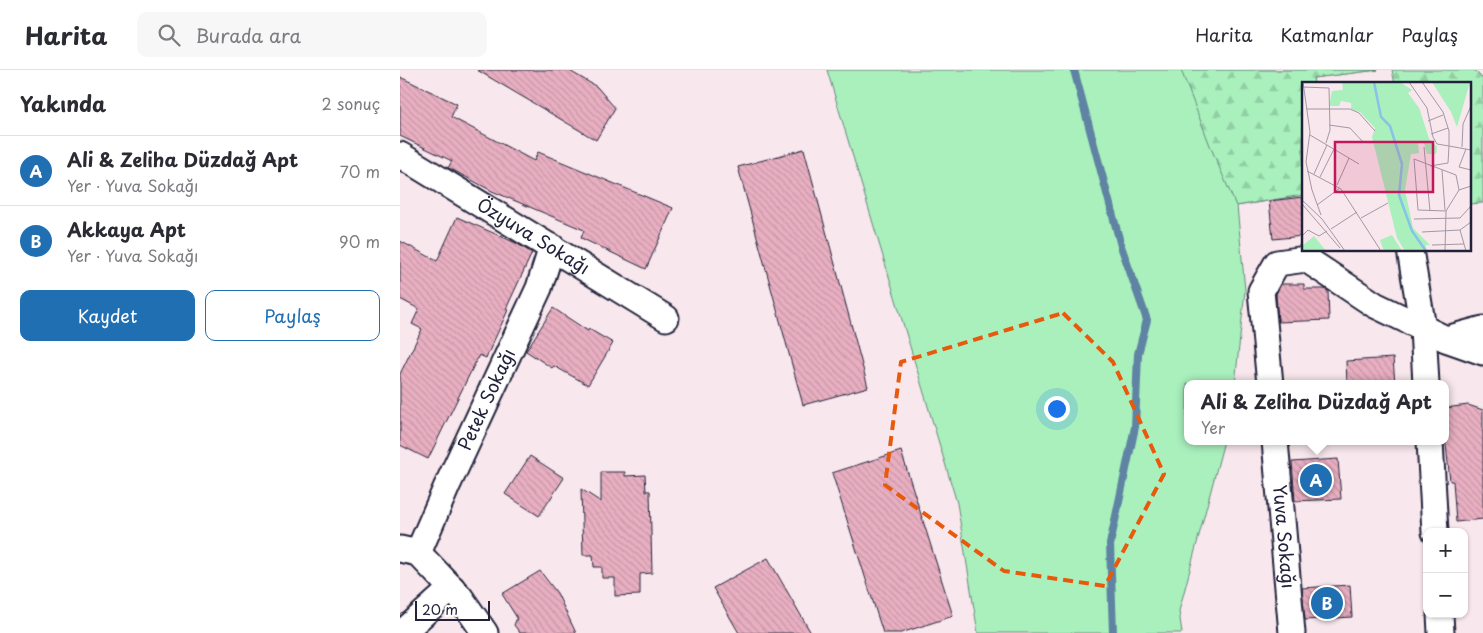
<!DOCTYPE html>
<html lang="tr">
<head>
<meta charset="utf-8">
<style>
  :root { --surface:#fff; --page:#f7f7f7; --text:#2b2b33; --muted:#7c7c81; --line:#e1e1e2; --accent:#1f6fb2 }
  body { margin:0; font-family:"Playpen Sans",sans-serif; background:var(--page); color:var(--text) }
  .controls { position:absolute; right:15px; bottom:15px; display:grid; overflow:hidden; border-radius:10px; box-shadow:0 1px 4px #0004 }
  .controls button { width:45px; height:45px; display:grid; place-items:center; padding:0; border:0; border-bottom:1px solid var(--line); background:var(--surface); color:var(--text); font:25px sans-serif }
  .scale { position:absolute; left:15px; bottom:12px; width:75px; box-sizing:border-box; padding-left:5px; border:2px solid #22223b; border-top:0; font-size:14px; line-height:18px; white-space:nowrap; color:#22223b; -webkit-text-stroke:4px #fff; paint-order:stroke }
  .you { position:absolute; left:656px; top:338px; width:18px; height:18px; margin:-12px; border:4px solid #fff; border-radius:50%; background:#1a73e8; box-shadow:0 0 0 8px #1a73e833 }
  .badge { display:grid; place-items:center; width:32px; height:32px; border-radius:50%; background:var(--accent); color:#fff; font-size:16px; font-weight:700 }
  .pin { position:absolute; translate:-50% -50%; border:2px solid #fff; box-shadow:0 1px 5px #0006 }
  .popup { position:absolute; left:784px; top:310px; width:265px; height:65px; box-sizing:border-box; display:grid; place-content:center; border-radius:10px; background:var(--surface); filter:drop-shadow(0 1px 4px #0005); font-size:16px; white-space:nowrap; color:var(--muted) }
  .popup b { font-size:19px; color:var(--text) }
  .popup::after { content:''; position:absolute; left:50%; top:100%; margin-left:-10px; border:10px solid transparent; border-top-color:var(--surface) }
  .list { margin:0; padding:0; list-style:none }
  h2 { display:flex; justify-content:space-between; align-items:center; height:65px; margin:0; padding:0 20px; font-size:21px }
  h2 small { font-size:16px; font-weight:400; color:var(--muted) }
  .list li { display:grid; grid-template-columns:32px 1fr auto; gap:15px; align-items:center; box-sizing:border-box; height:70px; padding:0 20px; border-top:1px solid var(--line) }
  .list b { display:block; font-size:19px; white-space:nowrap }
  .list p { margin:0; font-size:16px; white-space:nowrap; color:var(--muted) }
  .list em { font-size:16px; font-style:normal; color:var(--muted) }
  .actions { display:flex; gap:10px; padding:15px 20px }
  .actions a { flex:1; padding:11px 0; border:1px solid var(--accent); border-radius:10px; text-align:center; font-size:18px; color:var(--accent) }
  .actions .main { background:var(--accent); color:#fff }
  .icon { flex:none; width:28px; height:28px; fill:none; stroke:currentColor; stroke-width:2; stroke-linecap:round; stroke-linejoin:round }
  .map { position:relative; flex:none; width:1083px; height:563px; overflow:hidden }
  header { display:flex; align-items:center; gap:30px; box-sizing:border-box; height:70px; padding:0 25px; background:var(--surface); border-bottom:1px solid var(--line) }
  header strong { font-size:24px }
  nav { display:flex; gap:28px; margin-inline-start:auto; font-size:18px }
  .search { width:350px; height:45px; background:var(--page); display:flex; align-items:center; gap:12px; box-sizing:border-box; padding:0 18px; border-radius:10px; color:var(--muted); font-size:19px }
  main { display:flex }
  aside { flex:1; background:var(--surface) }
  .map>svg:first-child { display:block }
  .green { fill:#a9f0bd; stroke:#66897c }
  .forest { fill:url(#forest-firs); stroke:#66897c }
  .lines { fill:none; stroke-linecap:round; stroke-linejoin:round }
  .stream { stroke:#5f83a2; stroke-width:8 }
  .building { fill:url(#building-back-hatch); stroke:#22223b }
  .street-casing { stroke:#22223b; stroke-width:29 }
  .street { stroke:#fff; stroke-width:25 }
  .marked { fill:none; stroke:#e8590c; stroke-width:4; stroke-dasharray:10 6; stroke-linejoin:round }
  .labels { text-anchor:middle; stroke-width:4; stroke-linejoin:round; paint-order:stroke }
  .street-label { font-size:18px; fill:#22223b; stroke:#fff }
  .inset-river { fill:none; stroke:#88c3e7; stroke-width:2.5 }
  .inset-road { fill:none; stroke:#a298a5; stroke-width:1 }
  .view { fill:#c2185b; fill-opacity:0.15; stroke:#c2185b; stroke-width:2.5 }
  .inset-edge { fill:none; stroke:#22223b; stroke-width:2.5 }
</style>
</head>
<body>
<header>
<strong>Harita</strong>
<div class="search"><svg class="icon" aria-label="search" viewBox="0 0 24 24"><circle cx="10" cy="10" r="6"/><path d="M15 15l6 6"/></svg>Burada ara</div>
<nav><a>Harita</a><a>Katmanlar</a><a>Paylaş</a></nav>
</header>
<main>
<aside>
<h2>Yakında<small>2 sonuç</small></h2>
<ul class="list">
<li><span class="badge">A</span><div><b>Ali &amp; Zeliha Düzdağ Apt</b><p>Yer · Yuva Sokağı</p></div><em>70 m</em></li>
<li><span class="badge">B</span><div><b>Akkaya Apt</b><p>Yer · Yuva Sokağı</p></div><em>90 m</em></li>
</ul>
<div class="actions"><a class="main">Kaydet</a><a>Paylaş</a></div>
</aside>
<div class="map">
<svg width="1083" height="563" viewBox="0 0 1083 563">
  <defs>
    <pattern id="forest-firs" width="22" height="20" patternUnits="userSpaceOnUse" patternTransform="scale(1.25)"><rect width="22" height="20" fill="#a9f0bd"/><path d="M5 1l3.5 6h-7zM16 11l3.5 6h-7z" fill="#91cea3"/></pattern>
    <pattern id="building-back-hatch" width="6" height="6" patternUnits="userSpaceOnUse" patternTransform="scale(1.25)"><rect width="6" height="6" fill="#e8afc1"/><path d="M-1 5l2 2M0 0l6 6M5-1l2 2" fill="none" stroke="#c796a7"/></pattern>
  </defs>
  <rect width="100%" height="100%" fill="#f8e7ec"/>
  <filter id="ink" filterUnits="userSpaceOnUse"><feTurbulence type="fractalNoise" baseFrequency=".02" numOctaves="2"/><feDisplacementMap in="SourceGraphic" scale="10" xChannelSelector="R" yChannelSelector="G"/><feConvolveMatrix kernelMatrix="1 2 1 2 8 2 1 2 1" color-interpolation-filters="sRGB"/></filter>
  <g filter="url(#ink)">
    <path class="green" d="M427,0h551l-65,8 1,6h-11v111l-66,11 8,84 -10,94h-48v57h37l-45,170 3,22h-204l-21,-130z"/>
    <path class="forest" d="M781,0h197l-65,8 1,6h-11v111l-67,11 -25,-58z
      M992,0h82l9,9v124l-14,1v-120h-74z"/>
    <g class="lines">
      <path class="stream" d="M674,0l47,176 26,74 -9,34 -3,73 -25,117 3,89"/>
    </g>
    <path class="building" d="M77,0h91l29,17 18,21 -19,32z
      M0,7l57,27 -6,13 83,44 4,-9 135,56 -27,61 -65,-31 3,-8 -92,-39 -41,-22 -3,-1 4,-7 -52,-25z
      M404,79l64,238 -65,18 -65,-238z
      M903,127v39l-30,3 -4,-38z
      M57,147l59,26 16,10 -26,56 2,1 -22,48 -7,-3 -51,104 -28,-14v-71l22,-45 -10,-5 7,-15 -19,-10v-58l37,20z
      M881,214h23v5h21l3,2 1,29 -51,2 -2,-28z
      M153,238l35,23 1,-2 24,14 -25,42 -34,-19 -2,2 -26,-17z
      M993,288l2,26h-48l-1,-23z
      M1068,335l15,5v109l-27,3 -3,-41h-3l-5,-45v-28z
      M501,381l52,165 -52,17h-18l-51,-160z
      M130,386l34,22 -25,38 -34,-22z
      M938,389l3,40 -46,2 -3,-39z
      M201,402h24v4l20,-1 1,16h4l2,82 -12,1v21l-25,1v-18h-13v-11h-8l-1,-12h-10l-2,-66 20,13z
      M368,488l43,75h-72l-26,-45z
      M140,501l17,22 19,40h-56l-6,-8 3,-7 -15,-24z
      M950,515l2,32 -47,3 -3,-32z"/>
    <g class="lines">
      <defs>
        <g id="street">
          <path id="s1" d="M0,85l266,163"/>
          <path d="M1010,180l13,78 3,56"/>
          <path d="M1046,269l37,-10"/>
          <path d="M870,314l-9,-93 16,-28 29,-4 69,46 71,34 37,13"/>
          <path id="s2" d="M875,371l17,192"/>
          <path d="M1030,371l5,91"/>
          <path d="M0,479l18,4 42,44 25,36"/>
          <path id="s3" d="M18,483l29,-67 92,-198 13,-41"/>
          <path d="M1040,544l1,19"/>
          <path d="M2,563l50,-45"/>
        </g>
      </defs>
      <use href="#street" class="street-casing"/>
      <use href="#street" class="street"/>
    </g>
  </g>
  <path class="marked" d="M663,243l50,49 51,112 -59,112 -101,-15 -119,-86 16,-123z"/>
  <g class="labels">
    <g class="street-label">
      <text dy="6" stroke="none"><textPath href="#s1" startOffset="156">Özyuva Sokağı</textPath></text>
      <text dy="6" stroke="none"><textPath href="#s3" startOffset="168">Petek Sokağı</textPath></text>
      <text dy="6" stroke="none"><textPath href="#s2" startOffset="96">Yuva Sokağı</textPath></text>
    </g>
  </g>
  <g transform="translate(902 12)">
    <rect width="169" height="169" fill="#f8e7ec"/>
    <path d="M40,0h58l12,8 -4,3 11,15 10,31 8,8 -1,7h-9l-3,-12 -6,1 1,10 -8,1 -6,36 8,38 17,17h-4v6h-21l-8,-13 -25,-101 3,-9 -15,-16 -9,-3 1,-6 -11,-2 -2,5h-10l3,-15 11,-1zM130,0h38l-13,45 -6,-15zM90,153l10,16h-18l-4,-11zM12,154l12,15h-24v-5z" fill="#a9f0bd"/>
    <path d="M45,0h22l4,40 -10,-8 6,-1 -4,-17 -5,1v15l-8,-3zM146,0h20l-5,17zM96,9l13,8 3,8 5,1 10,31 8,8 -1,7h-9l-3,-12 -7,1 2,10 -9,1 -9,-27 -9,-7 -4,-13z" fill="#a9f0bd"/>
    <path class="inset-river" d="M72,0l7,35 9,9 12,38 -3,31 13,36 14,20"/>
    <path class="inset-road" d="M1,0l7,50 -4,30 6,28M107,0l18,26 6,29 4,7 12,2v-15l-6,-19 -21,-30M1,5l26,1 1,42 -4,13M4,27h44l9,4 16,18M126,39l15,-6M27,43l21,3 13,14M129,52l17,-6M8,53l49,29M122,65l6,64M160,65l1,-23 8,-18M164,67l-7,18 12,3M128,84l18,-3 1,-17 22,4M140,88l3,40M5,89l34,18 40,62M12,92l13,-29M18,95l14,-28M35,103l12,-27M10,108l9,25M0,118l20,19 23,32M0,122l38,44M15,123l23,-17M144,129l-28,-1 -4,-51 42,16 3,15 12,-4M59,136l27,-15M112,137l46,-1 11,-12M29,147l26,-17M158,148l6,21M120,150l38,-2 11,-8M0,154l6,-6 11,6 8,-5M130,163l32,-1M143,169l1,-40 13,-21"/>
    <path class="view" d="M33,60h98v50h-98z"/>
    <rect width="169" height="169" class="inset-edge"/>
  </g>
</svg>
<div class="controls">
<button>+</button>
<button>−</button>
</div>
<div class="scale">20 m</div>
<div class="you"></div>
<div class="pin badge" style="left:916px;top:410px">A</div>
<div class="popup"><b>Ali &amp; Zeliha Düzdağ Apt</b>Yer</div>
<div class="pin badge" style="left:927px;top:533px">B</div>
</div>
</main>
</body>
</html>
